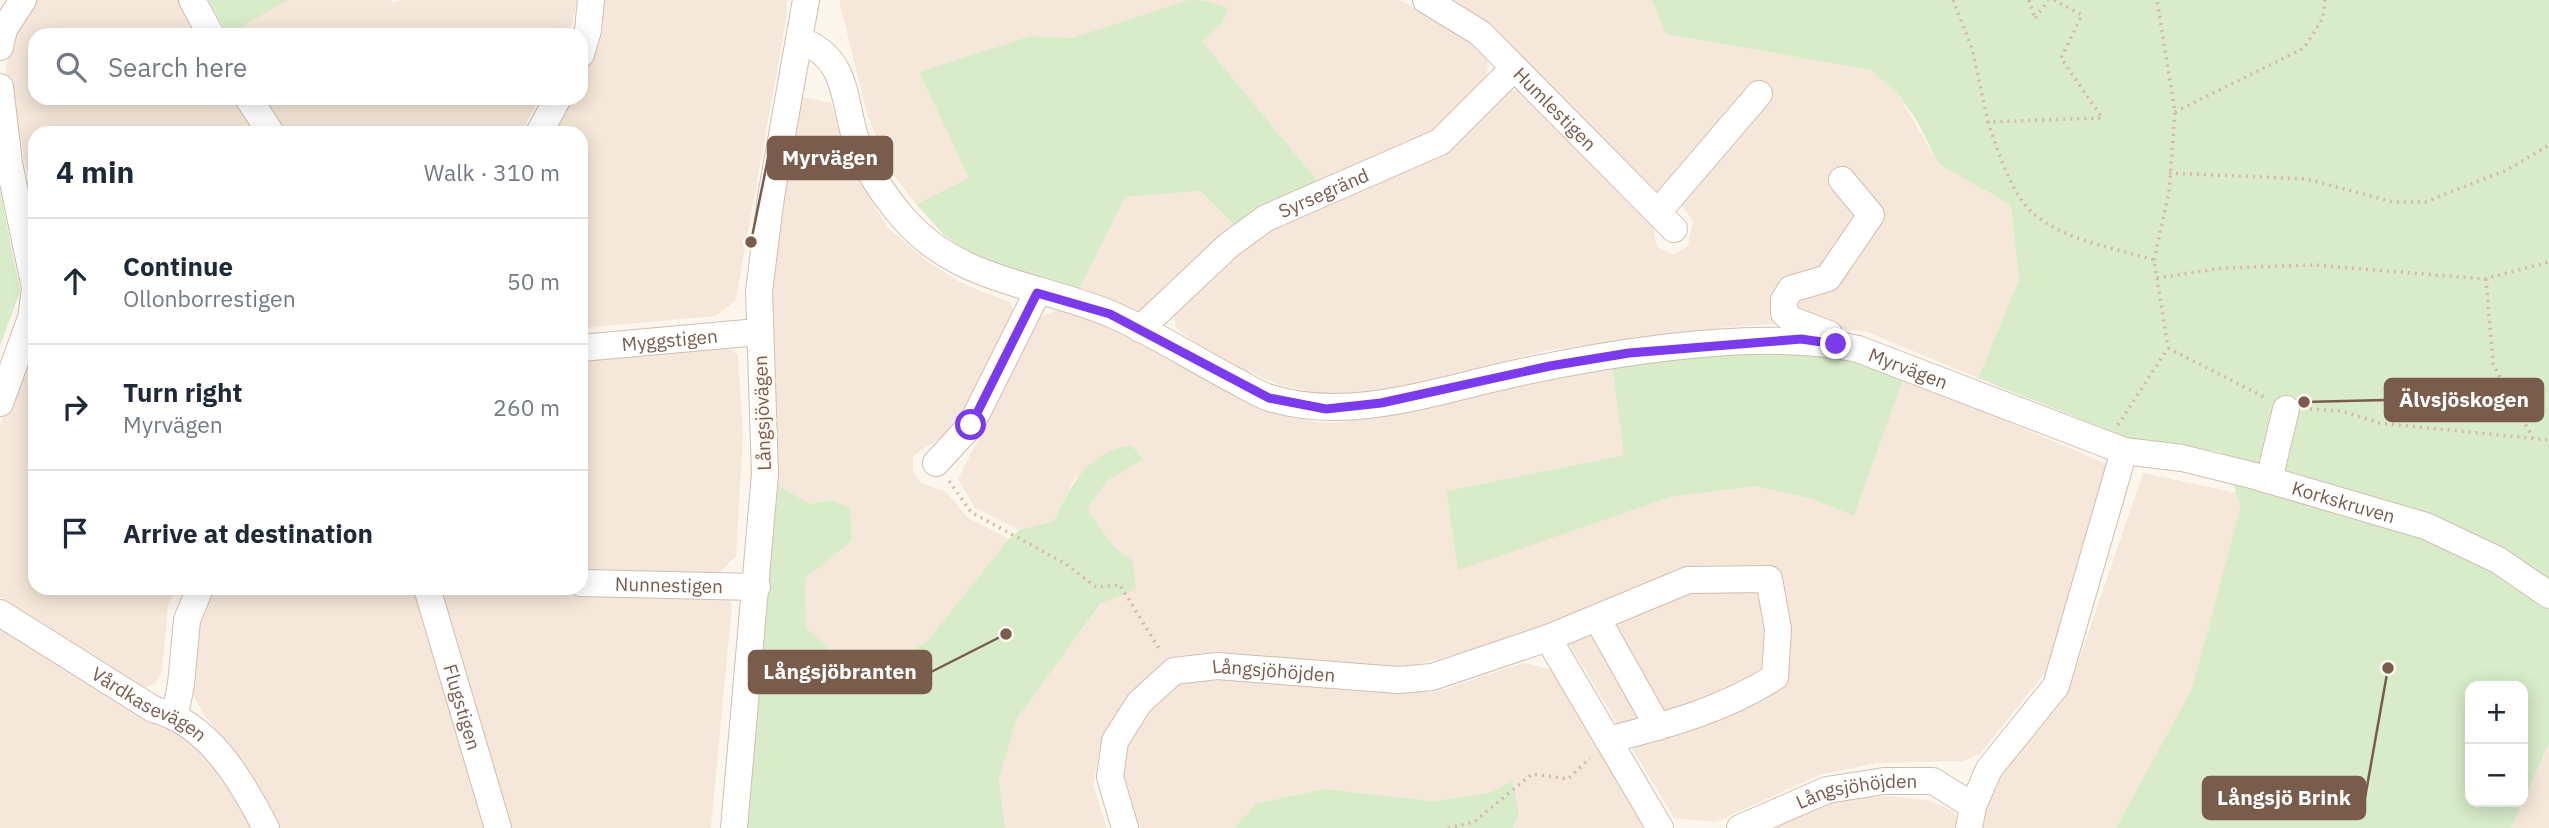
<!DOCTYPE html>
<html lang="en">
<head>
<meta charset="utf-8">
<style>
  :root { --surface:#fff; --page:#f6f6f7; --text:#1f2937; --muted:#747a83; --line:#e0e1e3 }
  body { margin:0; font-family:"IBM Plex Sans",sans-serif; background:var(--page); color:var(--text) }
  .controls { position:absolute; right:21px; bottom:21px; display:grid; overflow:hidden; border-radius:14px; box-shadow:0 4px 18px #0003 }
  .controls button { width:63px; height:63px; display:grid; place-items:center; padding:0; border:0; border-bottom:2px solid var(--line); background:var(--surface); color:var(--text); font:35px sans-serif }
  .stop { position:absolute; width:21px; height:21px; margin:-16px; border:5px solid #7c3aed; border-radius:50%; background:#fff }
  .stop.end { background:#7c3aed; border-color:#fff; box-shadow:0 2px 7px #0008 }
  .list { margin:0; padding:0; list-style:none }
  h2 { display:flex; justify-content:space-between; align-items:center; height:91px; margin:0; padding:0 28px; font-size:30px }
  h2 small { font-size:23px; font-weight:400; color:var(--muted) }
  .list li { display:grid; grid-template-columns:46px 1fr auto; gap:21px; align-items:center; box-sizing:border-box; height:126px; padding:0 28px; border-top:2px solid var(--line) }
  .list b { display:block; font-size:26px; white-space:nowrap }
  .list p { margin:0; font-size:23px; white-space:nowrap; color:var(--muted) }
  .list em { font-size:23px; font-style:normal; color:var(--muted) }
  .icon { flex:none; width:38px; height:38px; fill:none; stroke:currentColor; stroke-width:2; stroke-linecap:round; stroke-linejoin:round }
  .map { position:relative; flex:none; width:2549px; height:828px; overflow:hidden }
  .search { position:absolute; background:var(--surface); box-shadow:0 4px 18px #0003; left:28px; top:28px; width:560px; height:77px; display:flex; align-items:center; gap:18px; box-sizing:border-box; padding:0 24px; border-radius:21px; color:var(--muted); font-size:26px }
  .panel { position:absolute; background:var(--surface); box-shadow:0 4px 18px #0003; left:28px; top:126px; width:560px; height:469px; border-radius:21px }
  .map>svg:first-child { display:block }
  .residential { fill:#f5e8da }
  .green { fill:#d8ecc9; fill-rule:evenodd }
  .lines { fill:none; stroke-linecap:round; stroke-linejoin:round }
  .minor-casing { stroke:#d1beb0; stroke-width:28 }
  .path { stroke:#d9b8a5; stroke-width:3.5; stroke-dasharray:2 5; stroke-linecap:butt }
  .minor { stroke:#fff; stroke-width:26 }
  .route { stroke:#7c3aed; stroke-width:9 }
  .labels { text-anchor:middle; stroke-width:7; stroke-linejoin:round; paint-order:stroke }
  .street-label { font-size:19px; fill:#7a5c4d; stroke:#fffaf3 }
  .leader { fill:none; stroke:#7a5c4d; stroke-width:2.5 }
  .callout-dot { fill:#7a5c4d; stroke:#fffaf3; stroke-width:2.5 }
  .callout { fill:#7a5c4d; stroke:#7a5c4d; stroke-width:2.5 }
  .callout-label { font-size:21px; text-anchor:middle; font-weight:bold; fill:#fff }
</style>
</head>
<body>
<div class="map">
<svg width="2549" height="828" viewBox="0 0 2549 828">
  <rect width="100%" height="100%" fill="#fdf6ec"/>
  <path class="residential" d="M27,0h153l20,35h-165v63h202l21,35h-223v76l-29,-139 8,-49z
    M288,0h103l1,3 9,-3h177l-9,35h-341z
    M598,0h189l-1,20 -50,280 -20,16 -135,12v-195h-37l19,-35h18v-33z
    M839,0h561l73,38 15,17 -1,32 -49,49 -118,48 -118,-143 21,-19 -79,-6 -72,22 -42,-2 -111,36 50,106 -53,26 -27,-35 -22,-56z
    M1444,0h208l14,34 205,36 27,24 41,70 72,41 8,75 -41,98 -111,-46 -67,-10 -71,5 -180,23 -169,42 -50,4 -50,-11 -67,-29 -37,-28 -2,-17 96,-87 179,-72 58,-60 13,-3 132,131 5,27 17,8 14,-9 5,-25 -12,-16 -24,-11z
    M798,96l33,7 15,54 41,70 41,35 37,23 45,17 6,18 -50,101 -53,35v15l8,12 25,9 22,26 41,21 -81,101 -63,40 -59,-52 -1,-51 47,-36 -23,-41 -19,4 -39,-23 -9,-160z
    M264,98h275l-18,35h-237z
    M1200,191l38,38 -80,76 -21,6 -58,-22 46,-92z
    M1057,310l51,17 164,82 43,13 24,1 273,-59 13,91 -179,36 12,78 213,-72 84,-11 57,13 42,17 50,-139 207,89 1,11 -67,196 -65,81 -17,7 -86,2 -58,12 -103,47 -42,-4 -106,-176 -22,-13 -122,34 -40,4 -167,-15 -40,4 -19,12 -28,30 -28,40 -9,48 14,42h-102l-6,-48 17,-60 116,-159 -17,-13 -28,-39 20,-28 36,-22 -68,19 -21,43 -35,9 -44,-22 -17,-29 81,-161z
    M719,339l19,16 5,81 -7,120 -16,16 -139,-2v-220z
    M35,343v245h141l-8,18 -6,65 -7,13 -11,3 -144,-90v-172z
    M2143,473l94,20 13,13 -51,185 -73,137h-147l19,-53 70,-83z
    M208,588h207l70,240h-208l-38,-70 -37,-46 -12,-24 8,-77z
    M438,588l280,2 14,14 -21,224h-202z
    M0,619l176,113 45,36 35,60h-256z
    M1524,663l26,6 95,159h-132l6,-15 -6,-32 -24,12 -56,8 -108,-12 -68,14 -23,25h-99l-14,-50 6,-30 21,-39 33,-26 40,-3 213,12z
    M2549,745v83h-38z
    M1886,796l42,4 26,11 6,17h-193l64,-28z"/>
  <path class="green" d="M208,0h80l-60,35z
    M1189,0l19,1 20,7 -5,14 -21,19 118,143 -82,45 -38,-38 -75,6 -46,92 -100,-29 -35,-25 -28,-31 53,-26 -50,-106 111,-36 42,2z
    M1652,0h897v744l-38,84h-395l76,-139 49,-183 -20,-54 -93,-14 -150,-60 41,-98 -8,-75 -72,-41 -22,-43 -19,-27 -27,-24 -205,-36zM2470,686h53v116h-53z
    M0,190l20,101 -20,55z
    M1740,349l115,10 49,18 -50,139 -42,-17 -57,-13 -84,11 -213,73 -12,-79 178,-36 -12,-91z
    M1131,445l12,14 -36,22 -20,28 28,39 18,13 3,29 -35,13 -85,117 -17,60 6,48h-265l31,-347 39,23 19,-4 21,7 2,34 -47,37 1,50 59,52 63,-40 81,-101 10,-9 35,-9c18,-37 33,-69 77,-76z
    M1513,781l6,32 -6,15h-279l23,-25 68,-14 108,12 56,-8z"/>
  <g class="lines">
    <defs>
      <g id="minor">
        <path d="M192,0l19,35"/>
        <path id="s1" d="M1426,0l54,33 194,196"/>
        <path id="s2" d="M800,40c51,19 42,63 58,106 10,26 28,52 46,73 56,64 137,65 209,96 41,18 79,43 119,64 12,6 25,15 38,19 80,25 168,-8 247,-25 98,-21 244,-45 341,-24l266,102 58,7 73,18 171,50 72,34 51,35"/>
        <path d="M0,47l4,-18 19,-29"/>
        <path d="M581,54l7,-24 3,-30"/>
        <path d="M0,87l9,76 26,125 -4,30 -31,85"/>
        <path d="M248,98l23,35"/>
        <path d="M539,133l19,-35"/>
        <path d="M1658,212l101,-118"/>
        <path id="s3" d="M1140,329l89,-84 37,-27 174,-76 74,-74"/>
        <path d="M1829,334l-37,-14 -8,-7v-13l7,-11 37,-11 43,-63 -29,-35"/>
        <path id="s4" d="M581,348l177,-16"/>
        <path d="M936,463l35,-38 66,-132"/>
        <path d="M2269,480l17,-71"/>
        <path id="s5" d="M581,583l176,4"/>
        <path id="s6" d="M427,588l71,240"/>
        <path id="s7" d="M0,613l153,96c57,15 87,70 113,119"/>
        <path d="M1597,618l61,109"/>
        <path d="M1548,638l112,190"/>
        <path d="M175,715l6,-31 6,-64 13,-32"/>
        <path d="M734,828l31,-354 -6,-183 12,-94 35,-197"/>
        <path id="s8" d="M1125,828l-15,-51 5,-36 24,-38 35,-32 43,-5 181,14 34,-3 116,-39 140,-58 81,-1 9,50 -3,48c-52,33 -108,48 -167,63"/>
        <path id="s9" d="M1740,828l87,-38 57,-9h49l40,25"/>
        <path d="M1969,828l4,-22 16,-37 67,-83 68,-235"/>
      </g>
    </defs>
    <use href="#minor" class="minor-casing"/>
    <path class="path" d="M1953,0l19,48 16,74
      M2029,0l6,19 13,-19
      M2054,0l28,15 -21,43 41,60 -114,4c10,28 22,71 45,91 31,28 83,35 121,47l3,18 66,-10 92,-3 169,14 65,-17
      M2175,112l129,-64 19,-30 2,-18
      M2169,173l138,6 86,23h32l82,-32 42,-25
      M2154,260l15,-68 6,-80 -18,-112
      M2157,278l11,70
      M2486,279l7,85 41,76
      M2168,348l98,50
      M2310,409l32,2 37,12 170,17
      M2118,425l50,-77
      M949,481l22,31 95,52 30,23 24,-2 41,67
      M1448,828l26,-6 58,-48 36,5 22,-21"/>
    <use href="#minor" class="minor"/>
  </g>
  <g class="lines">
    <path class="route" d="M971,425l66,-132 73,21 159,84 57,11 55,-6 169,-37 79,-13 172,-14 35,5"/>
  </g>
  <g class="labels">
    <g class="street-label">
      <text dy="7" stroke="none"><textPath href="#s1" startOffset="170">Humlestigen</textPath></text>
      <text dy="7" stroke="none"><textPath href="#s3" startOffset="231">Syrsegränd</textPath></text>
      <text dy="7" stroke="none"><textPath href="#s4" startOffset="89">Myggstigen</textPath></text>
      <text dy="7" stroke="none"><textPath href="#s2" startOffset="1274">Myrvägen</textPath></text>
      <text transform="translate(762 413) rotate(-92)" y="7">Långsjövägen</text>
      <text dy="7" stroke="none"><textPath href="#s2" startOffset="1731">Korkskruven</textPath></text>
      <text dy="7" stroke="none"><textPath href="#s5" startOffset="88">Nunnestigen</textPath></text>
      <text dy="7" stroke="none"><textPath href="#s8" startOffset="282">Långsjöhöjden</textPath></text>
      <text dy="7" stroke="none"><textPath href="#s7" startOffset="175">Vårdkasevägen</textPath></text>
      <text dy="7" stroke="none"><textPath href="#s6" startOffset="124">Flugstigen</textPath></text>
      <text dy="7" stroke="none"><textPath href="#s9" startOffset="124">Långsjöhöjden</textPath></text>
    </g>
  </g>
  <path class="leader" d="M751 242L768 158M2304 402L2385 400M1006 634L931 672M2388 668L2365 798"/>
  <g class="callout-dot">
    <circle cx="751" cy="242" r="7"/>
    <circle cx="2304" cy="402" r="7"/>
    <circle cx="1006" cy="634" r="7"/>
    <circle cx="2388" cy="668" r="7"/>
  </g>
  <g class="callout">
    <rect x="768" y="137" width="124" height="42" rx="7"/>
    <rect x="2385" y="379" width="158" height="42" rx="7"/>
    <rect x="749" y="651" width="182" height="42" rx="7"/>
    <rect x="2203" y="777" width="162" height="42" rx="7"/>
  </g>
  <g class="callout-label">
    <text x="830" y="165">Myrvägen</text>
    <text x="2464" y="407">Älvsjöskogen</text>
    <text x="840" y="679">Långsjöbranten</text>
    <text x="2284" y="805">Långsjö Brink</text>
  </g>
</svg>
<div class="controls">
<button>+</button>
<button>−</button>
</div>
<div class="stop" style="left:971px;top:425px"></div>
<div class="stop end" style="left:1836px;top:344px"></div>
<div class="search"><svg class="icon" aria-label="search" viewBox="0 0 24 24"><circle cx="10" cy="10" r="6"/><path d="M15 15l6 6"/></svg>Search here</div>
<section class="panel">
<h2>4 min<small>Walk · 310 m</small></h2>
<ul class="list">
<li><svg class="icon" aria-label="ahead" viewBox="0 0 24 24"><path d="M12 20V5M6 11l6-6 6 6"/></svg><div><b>Continue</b><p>Ollonborrestigen</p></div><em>50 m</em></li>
<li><svg class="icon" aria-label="right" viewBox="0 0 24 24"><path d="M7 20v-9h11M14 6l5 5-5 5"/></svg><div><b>Turn right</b><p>Myrvägen</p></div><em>260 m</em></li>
<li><svg class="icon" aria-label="arrive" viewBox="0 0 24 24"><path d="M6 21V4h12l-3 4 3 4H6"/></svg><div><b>Arrive at destination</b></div></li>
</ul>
</section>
</div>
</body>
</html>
